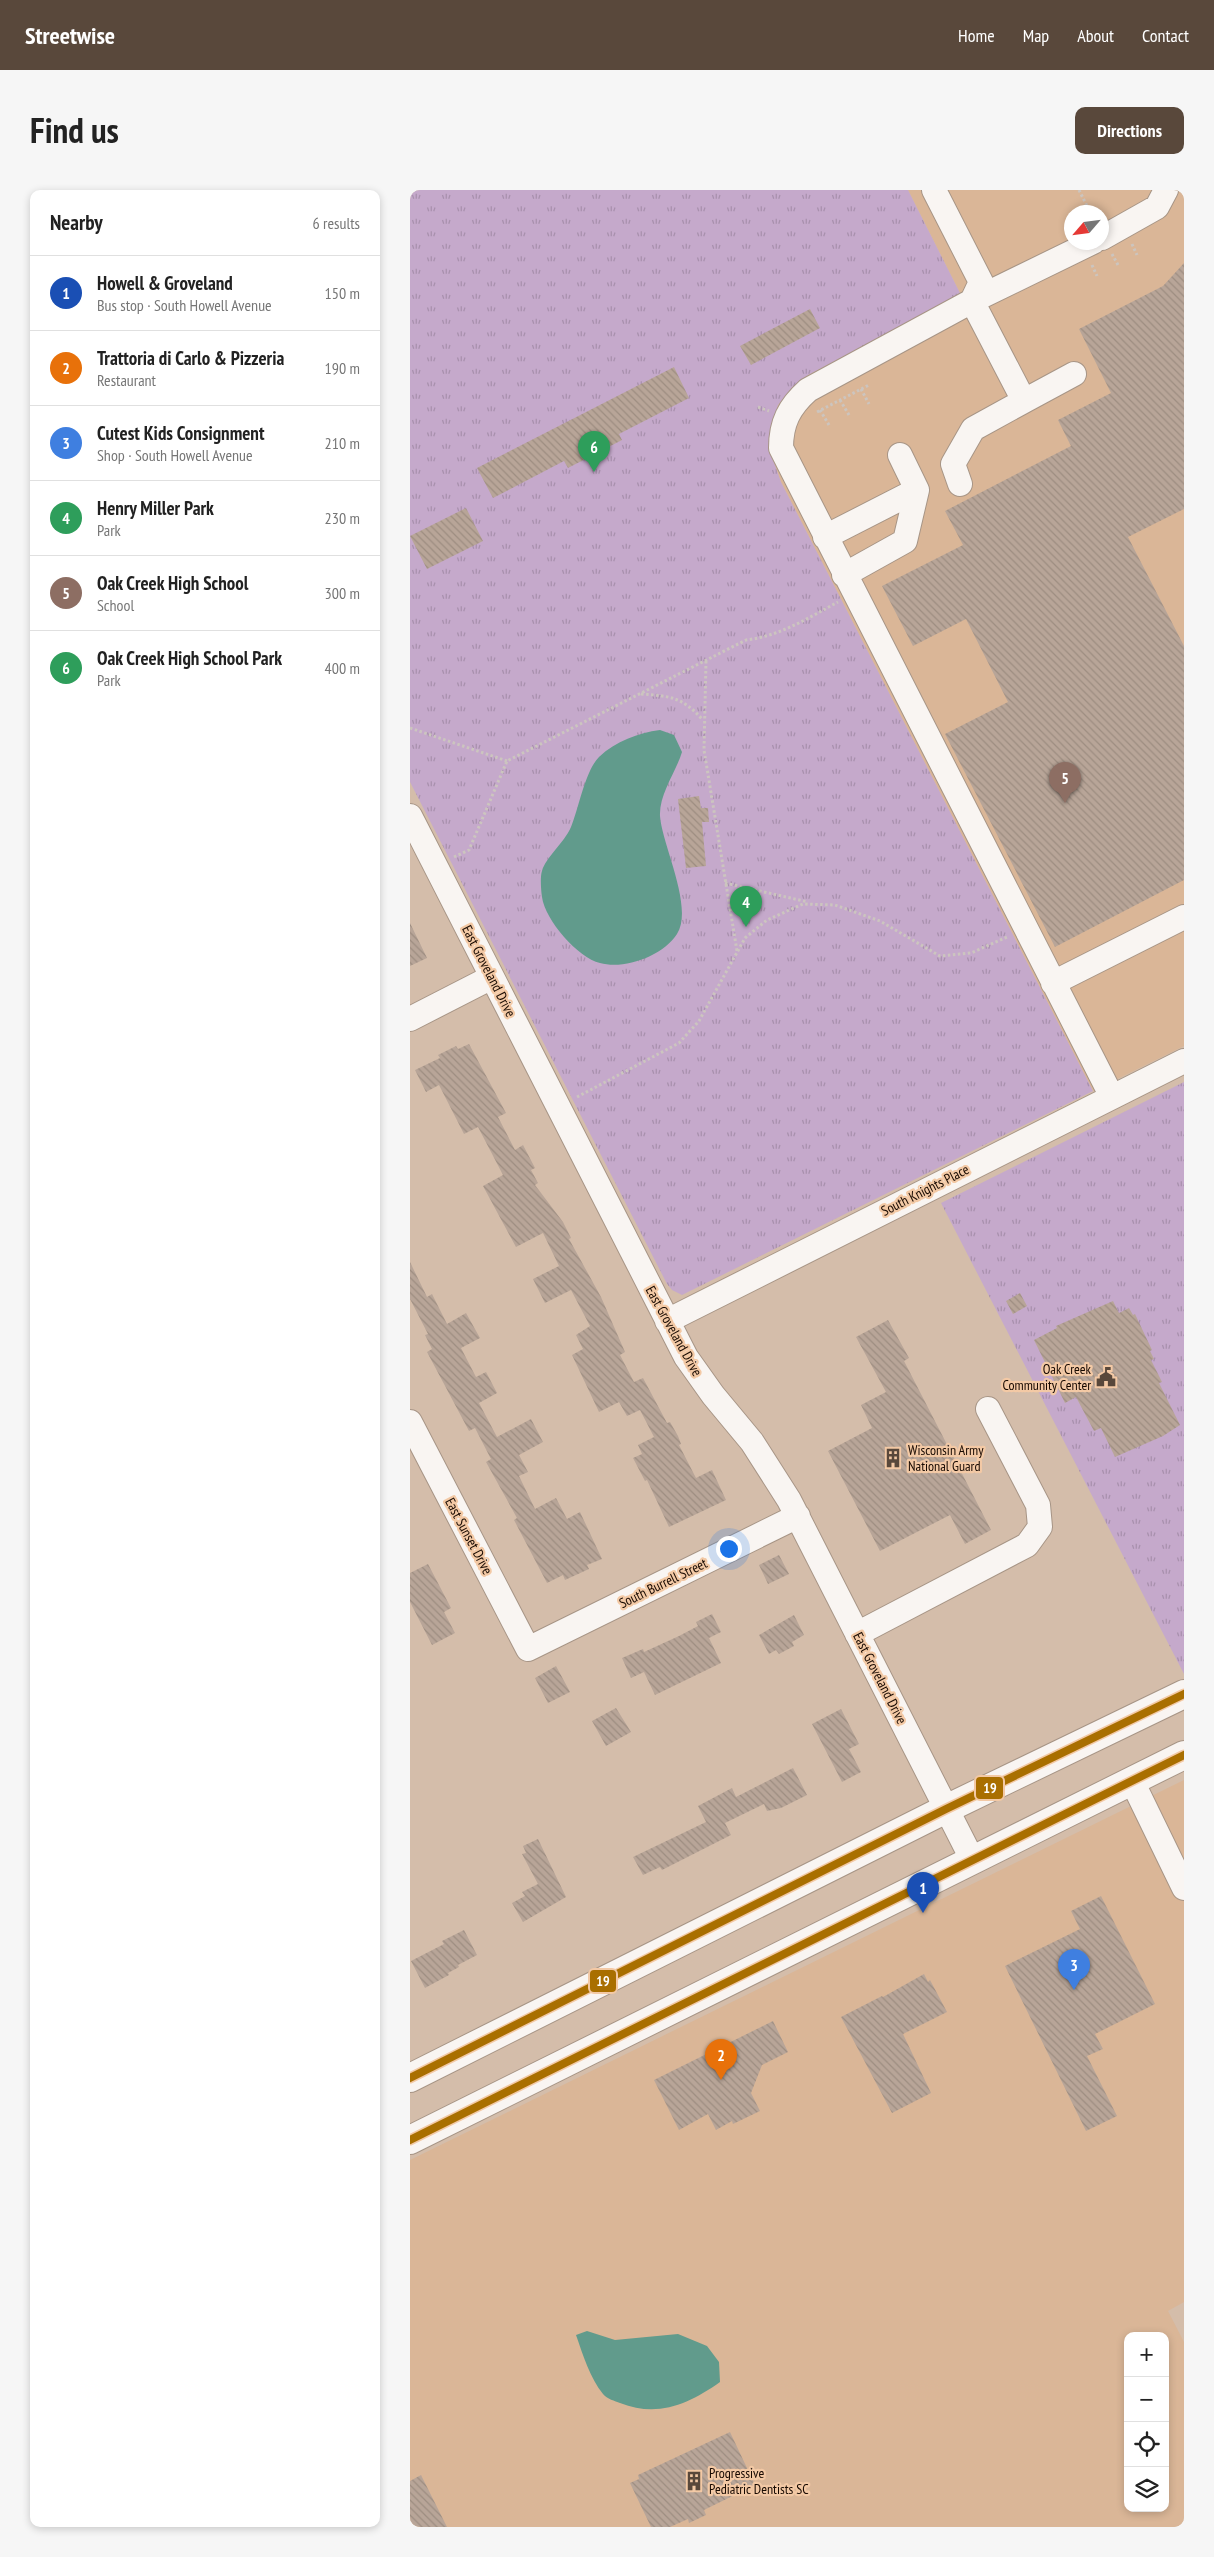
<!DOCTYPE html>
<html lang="en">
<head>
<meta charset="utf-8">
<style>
  :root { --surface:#fff; --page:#f6f6f6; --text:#222; --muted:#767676; --line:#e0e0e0; --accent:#59483b }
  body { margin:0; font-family:"PT Sans Narrow",sans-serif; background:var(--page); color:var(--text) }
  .controls { position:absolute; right:15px; bottom:15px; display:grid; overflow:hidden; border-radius:10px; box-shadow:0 2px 8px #0003 }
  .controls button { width:45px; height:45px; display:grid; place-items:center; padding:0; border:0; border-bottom:1px solid var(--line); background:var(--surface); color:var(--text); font:25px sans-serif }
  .compass { position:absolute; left:654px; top:15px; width:45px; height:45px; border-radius:50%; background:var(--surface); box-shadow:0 2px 8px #0003; rotate:242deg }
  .you { position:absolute; left:318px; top:1358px; width:18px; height:18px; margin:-12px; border:4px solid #fff; border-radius:50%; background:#1a73e8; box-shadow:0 0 0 8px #1a73e833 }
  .badge { display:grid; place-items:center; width:32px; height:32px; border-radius:50%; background:var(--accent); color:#fff; font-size:16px; font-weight:700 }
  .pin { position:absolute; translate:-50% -41px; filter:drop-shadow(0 1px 2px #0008) }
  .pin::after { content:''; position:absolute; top:26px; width:18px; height:15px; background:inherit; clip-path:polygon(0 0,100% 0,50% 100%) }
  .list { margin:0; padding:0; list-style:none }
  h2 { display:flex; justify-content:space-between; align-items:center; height:65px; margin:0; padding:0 20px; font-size:21px }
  h2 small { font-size:16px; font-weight:400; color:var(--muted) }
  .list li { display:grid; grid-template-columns:32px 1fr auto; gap:15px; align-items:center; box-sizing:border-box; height:75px; padding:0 20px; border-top:1px solid var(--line) }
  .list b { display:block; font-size:19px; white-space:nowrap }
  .list p { margin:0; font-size:16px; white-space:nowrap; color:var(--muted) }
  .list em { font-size:16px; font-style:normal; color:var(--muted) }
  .icon { flex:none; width:28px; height:28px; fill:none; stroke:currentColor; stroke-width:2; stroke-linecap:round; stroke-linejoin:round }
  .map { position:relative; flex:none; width:774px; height:2337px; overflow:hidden; border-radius:10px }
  header { display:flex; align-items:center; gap:30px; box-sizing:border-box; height:70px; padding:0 25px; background:var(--accent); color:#fff }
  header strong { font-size:24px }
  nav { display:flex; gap:28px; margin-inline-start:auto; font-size:18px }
  .intro { display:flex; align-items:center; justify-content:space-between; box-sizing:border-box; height:120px; padding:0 30px }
  h1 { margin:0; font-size:35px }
  .button { padding:12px 22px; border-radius:10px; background:var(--accent); color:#fff; font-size:18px; font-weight:700 }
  main { display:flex; gap:30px; padding:0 30px }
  aside { flex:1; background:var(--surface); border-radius:10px; box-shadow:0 2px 8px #0003 }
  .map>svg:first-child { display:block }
  .built { fill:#dab697; fill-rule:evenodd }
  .park { fill:url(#park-tufts) }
  .water { fill:#619b8c }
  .building { fill:url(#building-back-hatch) }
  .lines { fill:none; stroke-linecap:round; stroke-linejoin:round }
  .minor-casing { stroke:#a79586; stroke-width:26 }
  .major-casing { stroke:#a79586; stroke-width:30 }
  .path { stroke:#ccc5bf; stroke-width:3; stroke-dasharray:2.5 2.5; stroke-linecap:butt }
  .minor { stroke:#f9f5f2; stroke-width:24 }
  .major { stroke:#f9f5f2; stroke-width:28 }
  .bus-1-casing { stroke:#f3c9a5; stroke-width:11 }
  .bus-1 { stroke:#a96f00; stroke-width:8 }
  .labels { text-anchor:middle; stroke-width:4.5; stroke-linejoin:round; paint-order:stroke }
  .street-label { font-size:14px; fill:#170900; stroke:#f3c9a5 }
  .poi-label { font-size:14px; fill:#170900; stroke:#f3c9a5; text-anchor:start }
  .line-badge { stroke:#f3c9a5; stroke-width:2 }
  .badge-label { font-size:14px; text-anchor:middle; font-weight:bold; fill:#fff }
</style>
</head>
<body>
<header>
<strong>Streetwise</strong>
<nav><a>Home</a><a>Map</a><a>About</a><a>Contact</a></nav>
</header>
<div class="intro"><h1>Find us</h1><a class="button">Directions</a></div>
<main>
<aside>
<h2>Nearby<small>6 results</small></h2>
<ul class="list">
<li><span class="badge" style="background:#1a4fb4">1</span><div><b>Howell &amp; Groveland</b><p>Bus stop · South Howell Avenue</p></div><em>150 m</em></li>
<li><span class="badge" style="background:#e8710a">2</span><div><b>Trattoria di Carlo &amp; Pizzeria</b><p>Restaurant</p></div><em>190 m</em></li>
<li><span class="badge" style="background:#3f7fe0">3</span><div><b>Cutest Kids Consignment</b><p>Shop · South Howell Avenue</p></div><em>210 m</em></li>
<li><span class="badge" style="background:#2e9e5b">4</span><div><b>Henry Miller Park</b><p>Park</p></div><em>230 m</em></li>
<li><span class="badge" style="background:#8d6e63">5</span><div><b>Oak Creek High School</b><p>School</p></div><em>300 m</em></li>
<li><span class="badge" style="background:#2e9e5b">6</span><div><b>Oak Creek High School Park</b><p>Park</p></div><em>400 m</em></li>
</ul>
</aside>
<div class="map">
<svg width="774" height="2337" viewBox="0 0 774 2337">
  <defs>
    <pattern id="park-tufts" width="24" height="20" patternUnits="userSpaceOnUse" patternTransform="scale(1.25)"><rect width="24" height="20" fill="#c5a9cb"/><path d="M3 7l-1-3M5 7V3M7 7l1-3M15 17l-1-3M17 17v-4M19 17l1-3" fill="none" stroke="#a890ad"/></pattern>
    <pattern id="building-back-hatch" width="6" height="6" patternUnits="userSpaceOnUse" patternTransform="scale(1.25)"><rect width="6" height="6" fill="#b8a598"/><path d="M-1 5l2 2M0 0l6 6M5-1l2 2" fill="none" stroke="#9d8d81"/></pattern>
  </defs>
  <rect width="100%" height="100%" fill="#d4bdaa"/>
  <path class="built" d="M498,0h276v856l-91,45 -312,-609 -8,-20 -3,-22 8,-35 21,-24 162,-86zM662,22h30v30h-30z
    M774,1590v522l-16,9 16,31v185h-774v-367zM718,2146h37v172h-37z"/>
  <path class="park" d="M0,0h498l53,105 -153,80 -15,12 -15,18 -7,22v27l10,28 312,609 -411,204 -10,-5 -5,-6 -257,-502z
    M774,892v592l-243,-471z"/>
  <path class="water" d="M250,540l14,5 8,17c-6,20 -23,42 -22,64 2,29 34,91 17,118 -14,22 -53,36 -77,29 -22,-5 -55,-43 -58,-66 -1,-7 -2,-20 0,-26 4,-14 22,-28 29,-44 8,-19 14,-56 28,-70 17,-16 39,-24 61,-27z
    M177,2141l28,9 63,-6 29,12 12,16 1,20c-31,22 -62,36 -100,21 -5,-2 -13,-4 -17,-9 -13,-16 -20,-39 -27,-59z"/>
  <path class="building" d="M774,73v246l-56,28 56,109v234l-129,67 -110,-213 63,-32 -42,-83 -53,27 -31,-60 81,-41 -18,-34 126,-65 -13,-26 53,-27 -32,-64 84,-43z
    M400,119l10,19 -69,37 -11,-19z
    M264,177l15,31 -70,36 3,6 -54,28 -4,-7 -71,37 -16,-30z
    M56,318l17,33 -56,28 -17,-33z
    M289,606l2,12h7l1,14h-7l4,44 -20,2 -8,-69z
    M0,733l17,35 -17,8z
    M59,854l37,69 -8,4 17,33 8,-5 12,23 -4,2 7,13 -3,2 28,37 8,16 -2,1 32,58 24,55 -5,3 14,27 9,-4 24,45 3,-1 8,14 3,8 -2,1 17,33 16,-8 14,30 -57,27 -22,-47 -2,1 -12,-23 9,-4 -4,-9 16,-8 -14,-27 -13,6 -8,-14 -20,10 -27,-57 11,-6 -7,-14 14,-9 -19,-36 -26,13 -12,-24 26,-13 -16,-33 -27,14 -33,-61 20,-11 -25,-48 -14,7 -25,-49 -13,7 -11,-22 25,-12 -2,-3 18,-9 2,3z
    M0,1072l17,35 5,-3 15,30 19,-11 14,25 -19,10 15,29 10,-5 11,21 -18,10 18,34 34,-18 12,23 -24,13 9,17 -9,4 16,33 21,-11 11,21 13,-7 22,47 -15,6 2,4 -24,11 -2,-5 -16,8 -33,-63 3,-2 -31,-56 5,-3 -16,-31 -6,3 -42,-79 5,-3 -7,-14 3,-1 -18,-35z
    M610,1103l7,13 -14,8 -7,-13z
    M703,1111l6,12 10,-5 4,7 2,-1 17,36 -2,1 4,8 -3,1 11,22 -3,1 21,42 -17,11 -48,21 -14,-29 -7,3 -18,-34 -11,6 -31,-63 23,-12 -1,-2z
    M478,1130l21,38 -5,3 87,169 -26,14 -15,-29 -70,36 -52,-100 44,-23 -11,-23 25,-13 -30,-55z
    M369,1365l10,19 -21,10 -9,-19z
    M18,1374l23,44 -7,4 11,21 -23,12 -22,-43v-29z
    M302,1424l9,18 -12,6 12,25 -66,32 -11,-23 -13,6 -9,-20 21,-9 1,3 35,-16 19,-10 -2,-4z
    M384,1425l10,20 -12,7 2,4 -15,8 -3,-4 -7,4 -10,-19z
    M146,1476l14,26 -22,11 -13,-25z
    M206,1518l15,24 -25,14 -14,-25z
    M431,1519l18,35 -10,5 12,23 -19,10 -30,-58z
    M383,1578l14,27 -26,13 -14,3 -3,-7 -39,19 6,12 -69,35 -2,-3 -17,8 -10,-18 73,-35 -8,-16 34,-18 4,9z
    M128,1649l28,58 -43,25 -11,-19 13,-7 -3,-4 16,-8 -16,-30 4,-1 -3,-7z
    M691,1706l54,108 -60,30 8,15 -16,7 30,60 -31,15 -81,-165 75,-37 -9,-18z
    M54,1740l13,25 -19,10 1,2 -11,6 1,2 -24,13 -14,-27 33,-17 -2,-3z
    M514,1784l4,8 2,-2 17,32 -44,22 28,59 -39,20 -51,-96 41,-21 1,1z
    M363,1831l15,31 -26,13 -11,28 9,18 -27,13 -1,-3 -16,9 -8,-16 -29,16 -25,-50z
    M320,2242l25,53 -51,25 2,5 -17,8 -1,-4 -18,8h-19l-21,-44 9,-4 -1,-4z
    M11,2285l26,52h-37v-46z"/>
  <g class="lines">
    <defs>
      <path id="minor" d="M524,0l47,92 -9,19 -164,89c-19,17 -27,33 -27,58l331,649
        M692,48l55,-31 9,-17
        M614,211l50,-27
        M550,294l-7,-20 20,-35 51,-28 -52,-100 121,-59
        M415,347l92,-47 -17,-35
        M434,385l61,-34 12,-51
        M0,626l276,541 27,38 39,47 37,58 183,359
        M643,793l131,-66
        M0,829l82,-42
        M257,1131l517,-260
        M0,1232l118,227 270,-133
        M447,1444l170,-89 13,-18 -2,-22 -50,-96
        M722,1591l52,107"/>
      <path id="major" d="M0,1888l536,-269 238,-115
        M0,1950l774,-385"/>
    </defs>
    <use href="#minor" class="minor-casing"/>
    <use href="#major" class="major-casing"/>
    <path class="path" d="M669,0l11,22
      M722,54l5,11
      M702,64l6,11
      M682,75l5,11
      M451,199l8,15
      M430,210l9,15
      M348,217l11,4
      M410,220l9,15
      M407,222l52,-27
      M296,471l-2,89 33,201
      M231,504c29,2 41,3 61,25
      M0,538l97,33
      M44,667l15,-7 38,-89 239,-121c34,-4 62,-22 92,-38
      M315,693l83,19
      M167,907l102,-54 20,-22 46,-83 22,-18 36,-16 32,1 45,16 60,35 31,-3 36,-16"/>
    <use href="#minor" class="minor"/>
    <use href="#major" class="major"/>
    <defs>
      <path id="bus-1" d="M0,1888l536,-269 238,-115
        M0,1950l774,-385"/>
    </defs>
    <use href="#bus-1" class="bus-1-casing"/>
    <use href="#bus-1" class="bus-1"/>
  </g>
  <defs>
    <symbol id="civic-bare" viewBox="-9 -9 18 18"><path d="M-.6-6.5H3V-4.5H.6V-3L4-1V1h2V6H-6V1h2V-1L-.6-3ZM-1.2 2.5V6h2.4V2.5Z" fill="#59483b" stroke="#f3c9a5" stroke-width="2.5" paint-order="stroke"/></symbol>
    <symbol id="building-bare" viewBox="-9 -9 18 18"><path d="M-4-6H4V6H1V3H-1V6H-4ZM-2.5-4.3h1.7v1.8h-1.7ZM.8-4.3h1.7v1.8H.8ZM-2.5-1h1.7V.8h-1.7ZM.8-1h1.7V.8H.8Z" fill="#59483b" stroke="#f3c9a5" stroke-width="2.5" paint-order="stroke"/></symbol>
  </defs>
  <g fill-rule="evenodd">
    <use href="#civic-bare" x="682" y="1173" width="28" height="28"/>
    <use href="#building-bare" x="469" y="1254" width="28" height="28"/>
    <use href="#building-bare" x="270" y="2277" width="28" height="28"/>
  </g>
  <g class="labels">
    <g class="street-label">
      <text transform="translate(79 781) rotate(63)" y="5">East Groveland Drive</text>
      <text transform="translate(515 1000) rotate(-27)" y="5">South Knights Place</text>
      <text transform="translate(264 1141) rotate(61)" y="5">East Groveland Drive</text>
      <text transform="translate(59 1346) rotate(62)" y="5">East Sunset Drive</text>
      <text transform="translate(253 1393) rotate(-26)" y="5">South Burrell Street</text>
      <text transform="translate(470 1488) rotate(63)" y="5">East Groveland Drive</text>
    </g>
    <g class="poi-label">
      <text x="681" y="1184" text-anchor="end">Oak Creek<tspan x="681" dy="16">Community Center</tspan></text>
      <text x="498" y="1265">Wisconsin Army<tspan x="498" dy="16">National Guard</tspan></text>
      <text x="299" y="2288">Progressive<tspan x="299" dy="16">Pediatric Dentists SC</tspan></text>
    </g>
  </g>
  <g class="line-badge">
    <rect x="565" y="1586" width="29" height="24" rx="5" fill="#a96f00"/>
    <rect x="179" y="1779" width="28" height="24" rx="5" fill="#a96f00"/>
  </g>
  <g class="badge-label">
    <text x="580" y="1603">19</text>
    <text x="193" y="1796">19</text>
  </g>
</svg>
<div class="controls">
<button>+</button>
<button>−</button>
<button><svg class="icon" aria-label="locate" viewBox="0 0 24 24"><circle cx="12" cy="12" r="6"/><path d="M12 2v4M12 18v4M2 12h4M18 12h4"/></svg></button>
<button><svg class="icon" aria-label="layers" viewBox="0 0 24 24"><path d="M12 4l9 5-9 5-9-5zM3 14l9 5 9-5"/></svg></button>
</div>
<svg class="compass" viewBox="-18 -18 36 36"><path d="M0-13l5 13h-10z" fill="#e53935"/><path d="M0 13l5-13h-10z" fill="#767676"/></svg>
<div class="you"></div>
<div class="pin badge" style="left:513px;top:1723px;background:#1a4fb4">1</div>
<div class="pin badge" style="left:311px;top:1890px;background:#e8710a">2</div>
<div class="pin badge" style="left:664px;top:1800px;background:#3f7fe0">3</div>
<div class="pin badge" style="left:336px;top:737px;background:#2e9e5b">4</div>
<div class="pin badge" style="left:655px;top:613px;background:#8d6e63">5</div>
<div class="pin badge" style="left:184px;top:282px;background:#2e9e5b">6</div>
</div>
</main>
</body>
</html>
